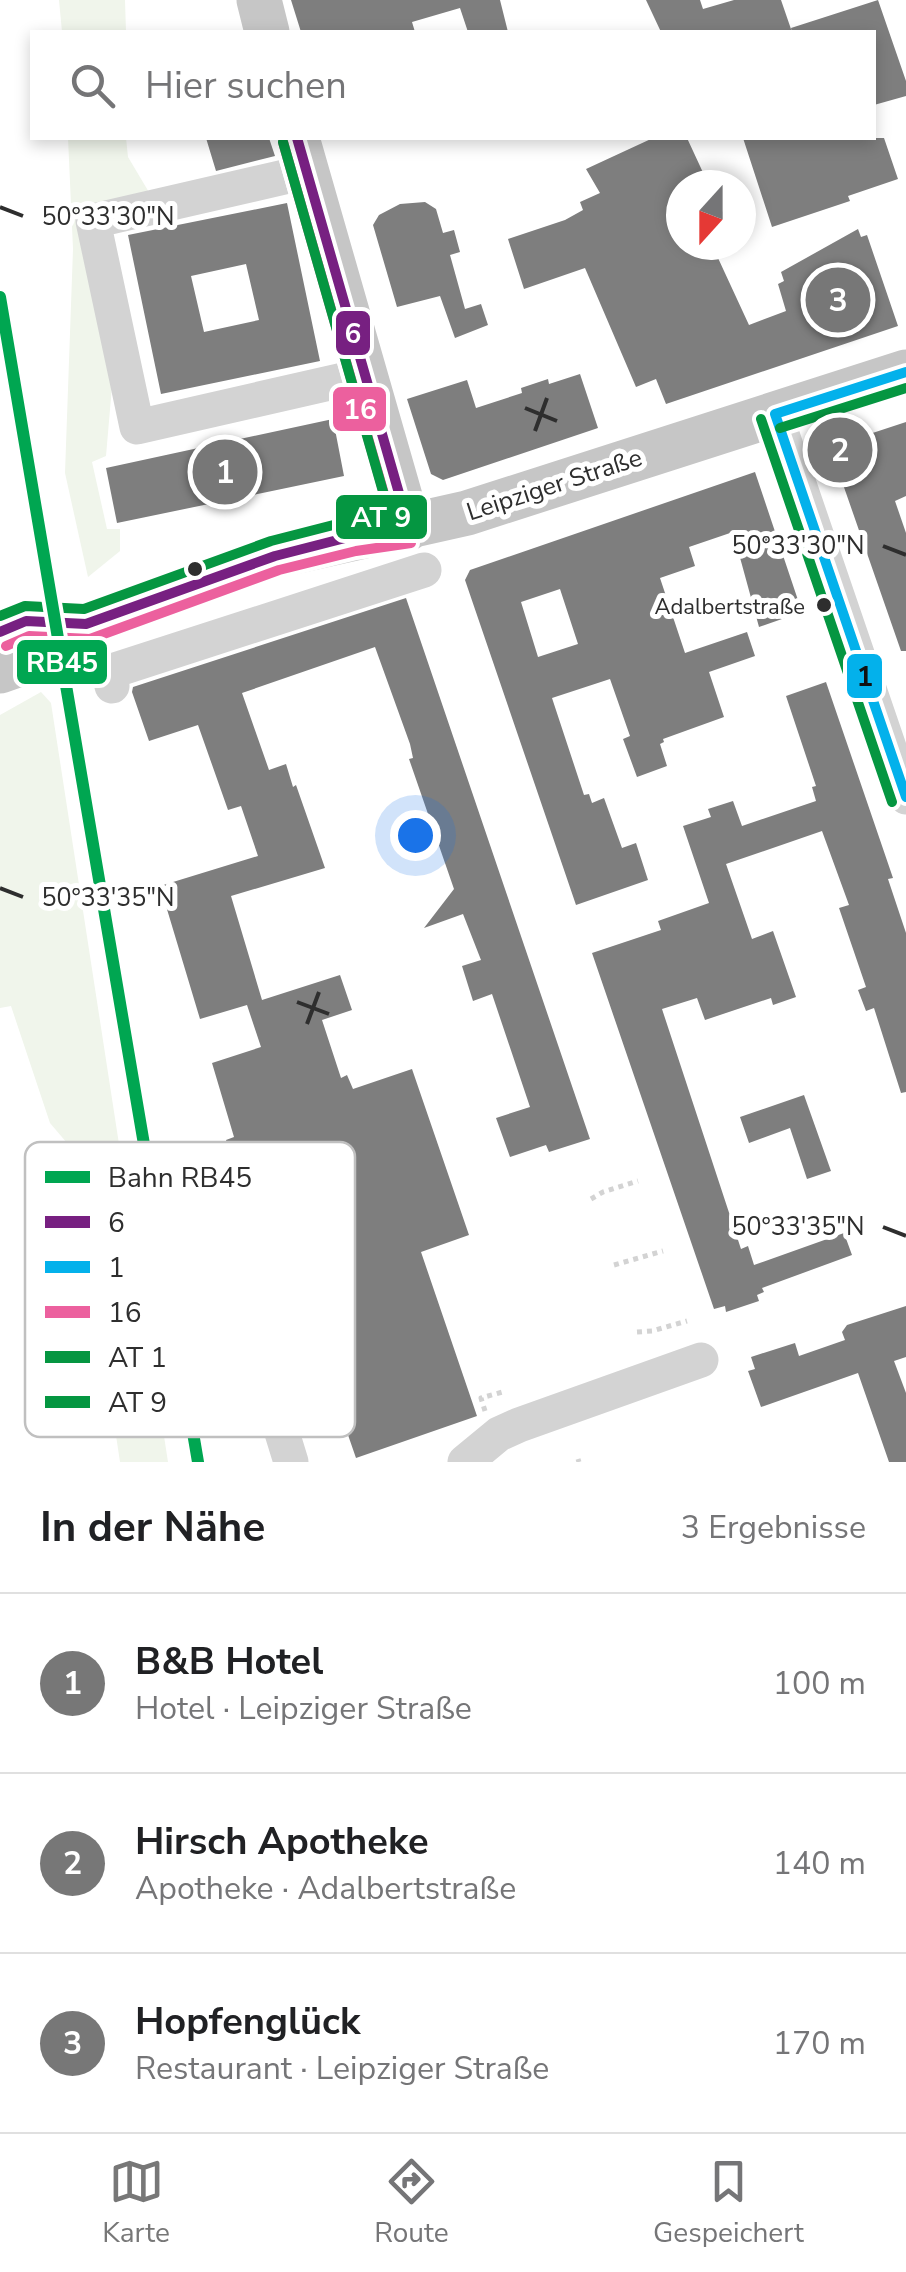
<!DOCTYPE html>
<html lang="de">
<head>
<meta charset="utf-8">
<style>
  :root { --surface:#fff; --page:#f6f6f6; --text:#202124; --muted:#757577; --line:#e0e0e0; --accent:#777 }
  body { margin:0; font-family:"Nunito Sans",sans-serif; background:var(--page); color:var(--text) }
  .compass { position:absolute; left:666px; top:170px; width:90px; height:90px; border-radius:50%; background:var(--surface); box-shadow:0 5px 15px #0003; rotate:201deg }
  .you { position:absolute; left:415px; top:835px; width:35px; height:35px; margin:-25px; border:8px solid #fff; border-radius:50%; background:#1a73e8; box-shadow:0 0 0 15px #1a73e833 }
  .badge { display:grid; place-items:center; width:65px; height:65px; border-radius:50%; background:var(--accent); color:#fff; font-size:32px; font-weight:700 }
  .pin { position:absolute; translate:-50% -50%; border:5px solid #fff; box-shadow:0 2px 10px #0006 }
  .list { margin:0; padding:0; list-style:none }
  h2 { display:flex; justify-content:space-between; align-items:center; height:130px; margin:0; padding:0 40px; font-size:42px }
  h2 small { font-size:32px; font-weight:400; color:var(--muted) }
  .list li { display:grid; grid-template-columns:65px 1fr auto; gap:30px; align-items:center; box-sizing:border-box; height:180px; padding:0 40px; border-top:2px solid var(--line) }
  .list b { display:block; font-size:38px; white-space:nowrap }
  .list p { margin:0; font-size:32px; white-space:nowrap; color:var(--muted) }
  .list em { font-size:32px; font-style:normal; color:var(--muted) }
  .icon { flex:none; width:55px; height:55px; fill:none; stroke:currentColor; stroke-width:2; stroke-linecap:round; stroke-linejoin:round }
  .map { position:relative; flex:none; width:906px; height:1462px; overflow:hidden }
  .search { position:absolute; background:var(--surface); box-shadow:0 5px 15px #0003; left:30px; right:30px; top:30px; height:110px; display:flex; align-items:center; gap:25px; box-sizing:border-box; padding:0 35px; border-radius:0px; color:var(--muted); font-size:38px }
  .sheet { height:670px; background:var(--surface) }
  nav { display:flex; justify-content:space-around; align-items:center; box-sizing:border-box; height:140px; border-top:2px solid var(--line); background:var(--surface); font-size:28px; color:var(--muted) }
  nav a { display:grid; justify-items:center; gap:5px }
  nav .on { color:var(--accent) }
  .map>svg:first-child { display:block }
  .green { fill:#f0f5eb }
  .building { fill:#7e7e7e; fill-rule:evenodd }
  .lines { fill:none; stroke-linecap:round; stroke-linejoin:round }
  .path { stroke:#d3d3d3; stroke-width:5; stroke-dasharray:5 5; stroke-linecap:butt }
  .minor { stroke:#d3d3d3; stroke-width:35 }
  .major { stroke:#c6c6c6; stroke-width:45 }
  .bus-1-casing { stroke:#fff; stroke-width:18 }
  .bus-2-casing { stroke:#fff; stroke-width:18 }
  .bus-3-casing { stroke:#fff; stroke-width:18 }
  .bus-4-casing { stroke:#fff; stroke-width:18 }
  .bus-5-casing { stroke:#fff; stroke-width:18 }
  .bus-1 { stroke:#772081; stroke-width:10 }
  .bus-2 { stroke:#03b1eb; stroke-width:10 }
  .bus-3 { stroke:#ec609e; stroke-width:10 }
  .bus-4 { stroke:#059641; stroke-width:10 }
  .bus-5 { stroke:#059641; stroke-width:10 }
  .rail-1-casing { stroke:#fff; stroke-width:20 }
  .rail-1 { stroke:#00a651; stroke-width:12 }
  .ticks { fill:none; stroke:#2e2e2e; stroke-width:4 }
  .bus-dot { fill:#2e2e2e; stroke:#fff; stroke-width:4 }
  .labels { text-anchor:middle; stroke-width:10; stroke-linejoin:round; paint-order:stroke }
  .bus-label { font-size:22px; fill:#2e2e2e; stroke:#fff; text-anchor:end }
  .street-label { font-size:25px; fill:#2e2e2e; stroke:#fff }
  .key { fill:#fff; stroke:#c0c0c0; stroke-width:2.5 }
  .key-label { font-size:28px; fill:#2e2e2e }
  .ticks-label { font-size:25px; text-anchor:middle; fill:#2e2e2e; stroke:#fff; stroke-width:10; stroke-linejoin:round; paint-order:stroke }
  .line-badge { stroke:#fff; stroke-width:4 }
  .badge-label { font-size:28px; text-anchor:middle; font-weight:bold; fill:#fff }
  .pale-badge-label { font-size:28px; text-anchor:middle; font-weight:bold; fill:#111 }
</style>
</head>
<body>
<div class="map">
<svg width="906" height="1462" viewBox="0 0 906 1462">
  <rect width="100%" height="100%" fill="#fff"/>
  <path class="green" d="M59,0h66l1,32h-64z
    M68,138h58l2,19 25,42 -46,28 13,66 -14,163 -14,6 15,67h13v22l-32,26 -23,-104 8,-224z
    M41,692l10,11 117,759h-48l-47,-312 -23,-27 -39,-117 -11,2v-293z"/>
  <path class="building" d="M291,0h209l8,32h-40l-8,-24 -48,14 3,10h-114z
    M646,0h54l3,9 31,-9h47l11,32 -1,-4 87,-28 28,81v15l-32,9v-73h-213z
    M206,138h63l6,18 -59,15z
    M653,138h34l19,41 -13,6h-12v60h31l37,80 37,-14 -8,-27 6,-3 -3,-9 77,-43 3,8 6,-2 31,91 -232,78 -10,-25 -20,8 -51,-119 -61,21 -16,-50 57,-19 18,-10 -3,-8 20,-9 -14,-24z
    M743,138h141l14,41 -50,17 2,5 -78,26z
    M425,202l11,7 7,24 11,-3 6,22 -10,3 15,54 16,-5 7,21 -33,13 -15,-42 -43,11 -24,-82 6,-10 21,-11z
    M287,203l33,158 -159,33 -33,-159zM246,264l13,56 -55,12 -13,-56z
    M580,374l18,54 -155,52 -12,-6 -24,-75 60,-19 9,28 46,-15 -1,-5 27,-9 1,5z
    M333,419l11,57 -227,47 -11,-55z
    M906,422v74l-11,5 11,32v118h-5l-71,-204z
    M755,472l47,140 -43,15 -26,-95 -44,15 6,19 -35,12 25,75 62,-21 8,24 -46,16 15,45 -61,22 1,3 -4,2 7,22 -30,11 -14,-38 7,-3 -20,-57 -58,19 32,97 5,-1 3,9 12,-5 18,50 14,-5 12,37 -72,25 -111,-325 5,-10zM560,589l18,55 -40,13 -17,-55z
    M406,598l184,541 -41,13 -3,-7 -36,12 -14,-39 34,-11 -38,-113 -19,7 -11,-35 19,-6 -18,-46 -39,14 30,-39 -45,-130 4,-1 -3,-14 -35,-97 -133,46 27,77 17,-6 7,23 3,-2 29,83 -94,28 31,104 78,-25 12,35 -30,10 19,58 6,-3 6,14 59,-20 57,166 -48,17 56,164 -121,42 -25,-72 -37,13 -24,-69 -9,-5h-11l-12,9 -8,-41 39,-11 -43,-142 8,-3 -22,-74 49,-16 -14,-42 -47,14 -40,-133 98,-30 -17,-50 -13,4 -30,-85 -49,16 -17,-49 1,-5z
    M826,682l67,196 -5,1 18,54v159l-5,1 -27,-85 -8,3 -8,-21 8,-3 -27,-79 10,-3 -27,-74 -96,33 26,75 21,-8 23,66 -23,8 -2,-7 -66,22 -8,-22 -35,11 79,240 7,-3 6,19 90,-32 8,22 -90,33 2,4 -7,3 2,6 -33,11 -1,-6 -11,3 -122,-356 69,-23 -3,-9 51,-18 -26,-77 28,-9 -3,-8 25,-8 9,25 74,-25 -4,-14 4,-1 -30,-90z
    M804,1095l27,76 -24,8 -17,-51 -41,15 -9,-26z
    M906,1306v51l-12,4 12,32v69h-17l-31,-89 -97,34 -13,-36 7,-2 -4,-12 44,-14 4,13 46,-16 -3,-8 5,-7z"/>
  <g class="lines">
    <path class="path" d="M591,1199l12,-7 35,-11
      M614,1265l49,-14
      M637,1332l15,-1 35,-10
      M485,1411l-4,-13 25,-7
      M578,1459l1,3"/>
    <path class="minor" d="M306,172l-213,49 44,206 228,-52
      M775,414l131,383
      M112,686l-3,-14 315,-102
      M255,1345l36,117
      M465,1462l34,-28 20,-9 182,-65"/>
    <path class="major" d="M259,0l8,32
      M297,138l112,390
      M0,632l26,-11 60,3
      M0,671l37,-13 49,-34 189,-68 192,-43 439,-141"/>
    <defs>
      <path id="bus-1" d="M297,138l112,390
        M0,632l26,-11 60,3 189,-68 78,-20 56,-8"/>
      <path id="bus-2" d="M775,414l131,383
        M775,414l131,-42"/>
      <path id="bus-3" d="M283,142l112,390
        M6,646l23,-10 61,3 189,-69 77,-19 55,-8"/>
      <path id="bus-4" d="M761,419l131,383
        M780,428l126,-40"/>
      <path id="bus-5" d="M0,616l25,-10 59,3 187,-68 78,-20 41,-5 -107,-374"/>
    </defs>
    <use href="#bus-1" class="bus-1-casing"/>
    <use href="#bus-2" class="bus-2-casing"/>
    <use href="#bus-3" class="bus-3-casing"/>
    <use href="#bus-4" class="bus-4-casing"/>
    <use href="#bus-5" class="bus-5-casing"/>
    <use href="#bus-1" class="bus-1"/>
    <use href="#bus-2" class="bus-2"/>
    <use href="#bus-3" class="bus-3"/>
    <use href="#bus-4" class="bus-4"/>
    <use href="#bus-5" class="bus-5"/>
    <defs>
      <path id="rail-1" d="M0,297l198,1165"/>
    </defs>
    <use href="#rail-1" class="rail-1-casing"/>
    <use href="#rail-1" class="rail-1"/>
  </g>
  <path class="ticks" d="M0,207l23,9M525,408l32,13M535,431l12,-33M883,546l23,9M0,888l23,9M297,1002l32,12M307,1024l12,-32M883,1227l23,9"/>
  <g class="bus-dot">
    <circle cx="195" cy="569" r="9"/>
    <circle cx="824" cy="605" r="9"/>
  </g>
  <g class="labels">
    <g class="bus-label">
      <text x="805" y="614">Adalbertstraße</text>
    </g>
    <g class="street-label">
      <text transform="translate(554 484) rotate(-18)" y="9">Leipziger Straße</text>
    </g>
  </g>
  <rect x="25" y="1142" width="330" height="295" rx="15" class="key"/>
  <rect x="45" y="1171" width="45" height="12" fill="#00a651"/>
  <rect x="45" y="1216" width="45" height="12" fill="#772081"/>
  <rect x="45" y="1261" width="45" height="12" fill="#03b1eb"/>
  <rect x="45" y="1306" width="45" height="12" fill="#ec609e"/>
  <rect x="45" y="1351" width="45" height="12" fill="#059641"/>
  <rect x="45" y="1396" width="45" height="12" fill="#059641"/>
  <g class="key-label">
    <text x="108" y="1187">Bahn RB45</text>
    <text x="108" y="1232">6</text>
    <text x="108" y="1277">1</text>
    <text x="108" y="1322">16</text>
    <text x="108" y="1367">AT 1</text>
    <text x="108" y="1412">AT 9</text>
  </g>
  <g class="ticks-label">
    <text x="108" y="225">50°33'30"N</text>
    <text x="798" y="554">50°33'30"N</text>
    <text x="108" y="906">50°33'35"N</text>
    <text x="798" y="1235">50°33'35"N</text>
  </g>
  <g class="line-badge">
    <rect x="334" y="309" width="38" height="48" rx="10" fill="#772081"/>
    <rect x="331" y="385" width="57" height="48" rx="10" fill="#ec609e"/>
    <rect x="334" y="493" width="95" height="48" rx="10" fill="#059641"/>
    <rect x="15" y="638" width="94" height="48" rx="10" fill="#00a651"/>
    <rect x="845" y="652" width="39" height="48" rx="10" fill="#03b1eb"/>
  </g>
  <g class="badge-label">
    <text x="353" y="343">6</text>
    <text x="360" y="419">16</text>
    <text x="381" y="527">AT 9</text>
    <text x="62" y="672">RB45</text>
  </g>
  <g class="pale-badge-label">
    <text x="865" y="686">1</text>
  </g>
</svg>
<svg class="compass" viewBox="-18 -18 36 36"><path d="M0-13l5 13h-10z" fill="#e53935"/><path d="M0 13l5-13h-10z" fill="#757577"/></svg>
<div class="you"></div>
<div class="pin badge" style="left:225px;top:472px">1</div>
<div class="pin badge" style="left:840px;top:450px">2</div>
<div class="pin badge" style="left:838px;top:300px">3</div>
<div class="search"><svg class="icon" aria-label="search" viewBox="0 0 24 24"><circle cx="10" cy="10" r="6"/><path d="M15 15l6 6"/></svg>Hier suchen</div>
</div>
<section class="sheet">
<h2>In der Nähe<small>3 Ergebnisse</small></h2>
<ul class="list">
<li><span class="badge">1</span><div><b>B&amp;B Hotel</b><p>Hotel · Leipziger Straße</p></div><em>100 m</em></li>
<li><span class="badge">2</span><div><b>Hirsch Apotheke</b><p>Apotheke · Adalbertstraße</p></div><em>140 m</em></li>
<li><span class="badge">3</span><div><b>Hopfenglück</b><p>Restaurant · Leipziger Straße</p></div><em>170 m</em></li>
</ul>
</section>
<nav>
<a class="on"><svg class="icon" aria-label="map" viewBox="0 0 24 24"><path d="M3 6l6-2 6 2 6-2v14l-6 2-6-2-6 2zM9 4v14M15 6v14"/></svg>Karte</a>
<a><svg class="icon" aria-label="directions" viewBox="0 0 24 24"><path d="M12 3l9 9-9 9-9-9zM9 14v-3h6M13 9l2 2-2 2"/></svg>Route</a>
<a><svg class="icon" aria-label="saved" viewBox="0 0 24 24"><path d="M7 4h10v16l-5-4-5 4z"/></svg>Gespeichert</a>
</nav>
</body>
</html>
